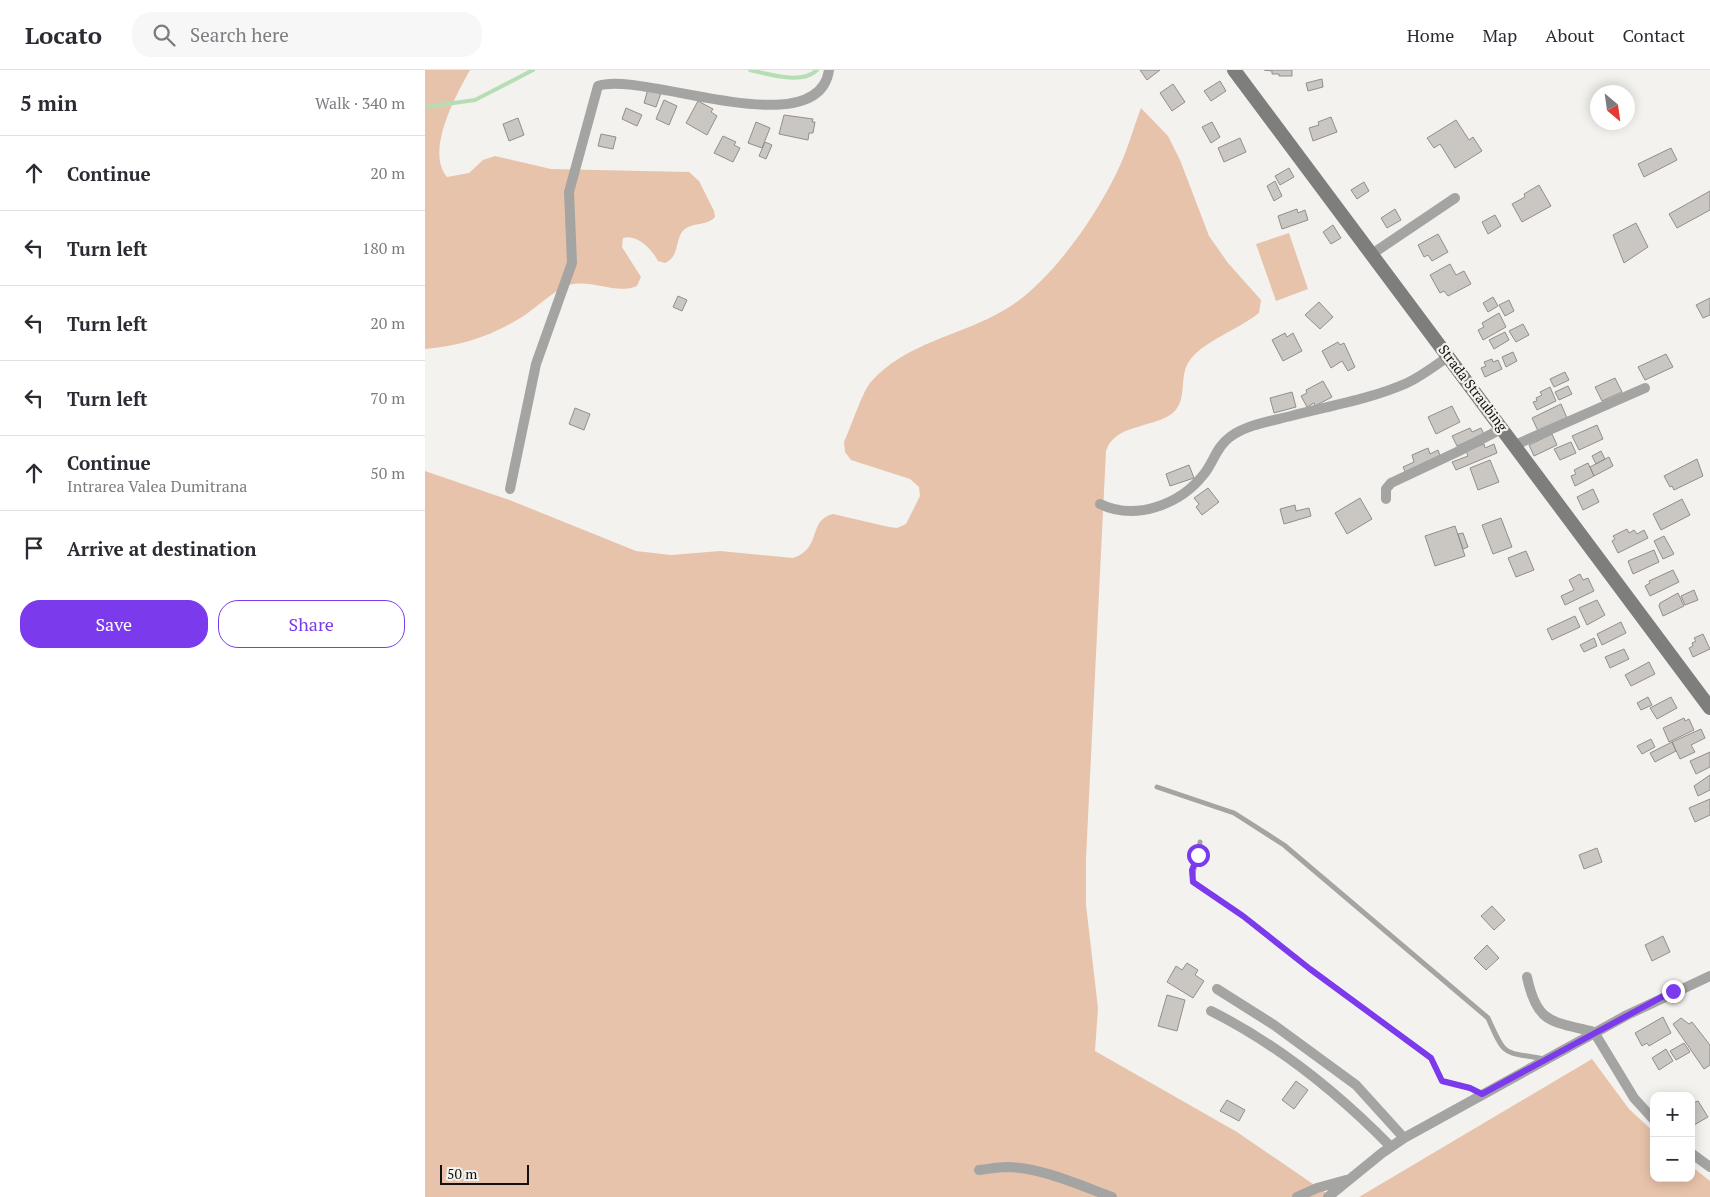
<!DOCTYPE html>
<html lang="en">
<head>
<meta charset="utf-8">
<style>
  :root { --surface:#fff; --page:#f7f7f7; --text:#2b2b33; --muted:#7c7c81; --line:#e1e1e2; --accent:#7c3aed }
  body { margin:0; font-family:"PT Serif",serif; background:var(--page); color:var(--text) }
  .controls { position:absolute; right:15px; bottom:15px; display:grid; overflow:hidden; border-radius:10px; box-shadow:0 2px 12px #0003 }
  .controls button { width:45px; height:45px; display:grid; place-items:center; padding:0; border:0; border-bottom:1px solid var(--line); background:var(--surface); color:var(--text); font:25px sans-serif }
  .compass { position:absolute; left:1165px; top:15px; width:45px; height:45px; border-radius:50%; background:var(--surface); box-shadow:0 2px 12px #0003; rotate:151deg }
  .scale { position:absolute; left:15px; bottom:12px; width:89px; box-sizing:border-box; padding-left:5px; border:2px solid #11110f; border-top:0; font-size:14px; line-height:18px; white-space:nowrap; color:#11110f; -webkit-text-stroke:4px #f3f2ee; paint-order:stroke }
  .stop { position:absolute; width:15px; height:15px; margin:-11px; border:4px solid #7c3aed; border-radius:50%; background:#fff }
  .stop.end { background:#7c3aed; border-color:#fff; box-shadow:0 1px 5px #0008 }
  .list { margin:0; padding:0; list-style:none }
  h2 { display:flex; justify-content:space-between; align-items:center; height:65px; margin:0; padding:0 20px; font-size:21px }
  h2 small { font-size:16px; font-weight:400; color:var(--muted) }
  .list li { display:grid; grid-template-columns:32px 1fr auto; gap:15px; align-items:center; box-sizing:border-box; height:75px; padding:0 20px; border-top:1px solid var(--line) }
  .list b { display:block; font-size:19px; white-space:nowrap }
  .list p { margin:0; font-size:16px; white-space:nowrap; color:var(--muted) }
  .list em { font-size:16px; font-style:normal; color:var(--muted) }
  .actions { display:flex; gap:10px; padding:15px 20px }
  .actions a { flex:1; padding:11px 0; border:1px solid var(--accent); border-radius:20px; text-align:center; font-size:18px; color:var(--accent) }
  .actions .main { background:var(--accent); color:#fff }
  .icon { flex:none; width:28px; height:28px; fill:none; stroke:currentColor; stroke-width:2; stroke-linecap:round; stroke-linejoin:round }
  .map { position:relative; flex:none; width:1285px; height:1127px; overflow:hidden }
  header { display:flex; align-items:center; gap:30px; box-sizing:border-box; height:70px; padding:0 25px; background:var(--surface); border-bottom:1px solid var(--line) }
  header strong { font-size:24px }
  nav { display:flex; gap:28px; margin-inline-start:auto; font-size:18px }
  .search { width:350px; height:45px; background:var(--page); display:flex; align-items:center; gap:12px; box-sizing:border-box; padding:0 18px; border-radius:20px; color:var(--muted); font-size:19px }
  main { display:flex }
  aside { flex:1; background:var(--surface) }
  .map>svg:first-child { display:block }
  .green { fill:#e8c3ab }
  .lines { fill:none; stroke-linecap:round; stroke-linejoin:round }
  .stream { stroke:#b5deb5; stroke-width:4 }
  .building { fill:#cac7c3; stroke:#928f8b }
  .service { stroke:#a4a4a2; stroke-width:5 }
  .minor { stroke:#a4a4a2; stroke-width:10 }
  .secondary { stroke:#7e7f7c; stroke-width:14 }
  .route { stroke:#7c3aed; stroke-width:6 }
  .labels { text-anchor:middle; stroke-width:4.5; stroke-linejoin:round; paint-order:stroke }
  .street-label { font-size:14px; fill:#11110f; stroke:#f3f2ee }
</style>
</head>
<body>
<header>
<strong>Locato</strong>
<div class="search"><svg class="icon" aria-label="search" viewBox="0 0 24 24"><circle cx="10" cy="10" r="6"/><path d="M15 15l6 6"/></svg>Search here</div>
<nav><a>Home</a><a>Map</a><a>About</a><a>Contact</a></nav>
</header>
<main>
<aside>
<h2>5 min<small>Walk · 340 m</small></h2>
<ul class="list">
<li><svg class="icon" aria-label="ahead" viewBox="0 0 24 24"><path d="M12 20V5M6 11l6-6 6 6"/></svg><div><b>Continue</b></div><em>20 m</em></li>
<li><svg class="icon" aria-label="left" viewBox="0 0 24 24"><path d="M17 20v-9H6M10 6l-5 5 5 5"/></svg><div><b>Turn left</b></div><em>180 m</em></li>
<li><svg class="icon" aria-label="left" viewBox="0 0 24 24"><path d="M17 20v-9H6M10 6l-5 5 5 5"/></svg><div><b>Turn left</b></div><em>20 m</em></li>
<li><svg class="icon" aria-label="left" viewBox="0 0 24 24"><path d="M17 20v-9H6M10 6l-5 5 5 5"/></svg><div><b>Turn left</b></div><em>70 m</em></li>
<li><svg class="icon" aria-label="ahead" viewBox="0 0 24 24"><path d="M12 20V5M6 11l6-6 6 6"/></svg><div><b>Continue</b><p>Intrarea Valea Dumitrana</p></div><em>50 m</em></li>
<li><svg class="icon" aria-label="arrive" viewBox="0 0 24 24"><path d="M6 21V4h12l-3 4 3 4H6"/></svg><div><b>Arrive at destination</b></div></li>
</ul>
<div class="actions"><a class="main">Save</a><a>Share</a></div>
</aside>
<div class="map">
<svg width="1285" height="1127" viewBox="0 0 1285 1127">
  <rect width="100%" height="100%" fill="#f3f2ee"/>
  <path class="green" d="M0,0h45c-14,25 -45,81 -23,107l22,-4 14,-13 12,-4 56,13 138,3 10,9 15,30 1,6c-9,10 -24,4 -33,15 -7,10 -3,25 -17,31l-7,-2c-6,-11 -20,-27 -35,-23l-1,9 19,30 -4,9c-21,9 -45,-7 -68,-1 -13,4 -32,22 -44,30 -31,20 -63,31 -100,34z
    M716,38l27,28 12,24 29,76 19,27 33,37 -2,13c-18,15 -57,29 -69,47 -13,17 0,42 -20,55 -20,13 -56,10 -64,36l-20,407v47l12,103 -3,43 142,81 95,65h-907v-726l87,30 124,50 35,4 49,-4 73,7c30,-10 14,-38 40,-44l56,13 8,1 9,-4 14,-28 -1,-9 -9,-8 -59,-19 -6,-8 -1,-10c7,-15 17,-47 26,-59 35,-41 92,-47 136,-74 44,-26 89,-91 111,-137 10,-20 16,-43 24,-64z
    M864,163l19,56 -32,12 -20,-57z
    M1167,989l37,50 25,23v46h37v-12l19,15v16h-351z"/>
  <g class="lines">
    <path class="stream" d="M325,0c18,4 52,15 67,0
      M0,37l50,-7 58,-30"/>
  </g>
  <path class="building" d="M715,0h20l-13,10z
    M839,0h28v6h-13v-2h-7v-3z
    M897,9l1,8 -15,4 -2,-8z
    M795,11l6,10 -15,10 -7,-10z
    M748,14l12,18 -13,9 -12,-18z
    M223,19l13,4 -5,14 -12,-4z
    M239,30l13,6 -8,19 -13,-6z
    M273,31l15,8 -2,3 6,4 -10,19 -21,-12z
    M201,38l16,7 -5,11 -15,-7z
    M359,45l29,4 -1,3h3l-2,11h-4l-1,7 -29,-6z
    M906,47l6,15 -24,9 -4,-13 10,-3 -1,-3z
    M93,48l6,17 -15,6 -6,-17z
    M1031,50l13,20 4,-3 9,14 -27,17 -15,-24 -6,4 -7,-10z
    M331,52l14,6 -8,20 -14,-5z
    M787,52l8,15 -9,6 -9,-16z
    M176,64l15,3 -3,12 -15,-3z
    M298,66l13,6 -2,3 6,3 -7,14 -19,-9z
    M815,68l6,14 -22,10 -6,-14z
    M340,72l7,3 -6,14 -7,-3z
    M1246,78l6,12 -33,17 -6,-13z
    M864,98l5,9 -14,8 -5,-9z
    M850,111l7,15 -8,5 -7,-15z
    M939,112l5,9 -12,8 -6,-9z
    M1114,115l12,21 -29,16 -10,-18 13,-7 -1,-3z
    M1285,121v19l-33,18 -8,-14z
    M872,139l1,4 7,-3 3,10 -26,9 -4,-13z
    M970,139l6,11 -14,8 -6,-10z
    M1070,145l6,11 -13,8 -6,-12z
    M1211,153l12,24 -24,16 -11,-28z
    M908,155l8,13 -10,6 -8,-12z
    M1013,164l10,18 -16,9 -4,-6 -4,2 -6,-12z
    M1025,194l6,11 8,-4 7,13 -23,12 -4,-5 -4,2 -10,-18z
    M253,226l9,4 -5,11 -9,-4z
    M1068,227l5,9 -10,6 -5,-9z
    M1285,228v17l-7,3 -7,-13z
    M1084,230l5,11 -9,5 -6,-11z
    M894,232l14,15 -13,12 -15,-14z
    M1074,243l7,14 -23,13 -5,-10 6,-3 -2,-4z
    M1098,254l6,11 -13,7 -7,-11z
    M1080,262l4,8 -15,9 -5,-9z
    M860,263l2,4 6,-4 9,18 -19,10 -11,-21z
    M913,272l2,3 4,-2 11,24 -7,4 -6,-10 -11,7 -9,-17z
    M1088,282l4,9 -11,6 -4,-10z
    M1241,284l7,13 -28,13 -7,-13z
    M1067,289l1,3 5,-2 4,9 -17,8 -4,-9 5,-2 -2,-4z
    M1140,302l4,8 -15,7 -4,-8z
    M1190,308l7,14 -20,9 -7,-14z
    M898,311l9,16 -17,9 -1,-3 -7,4 -6,-11 6,-3 -1,-3z
    M1143,316l4,8 -13,6 -4,-8z
    M1125,317l6,14 -19,9 -4,-8 4,-1 -1,-3 6,-3 -2,-3z
    M867,322l4,15 -22,6 -4,-15z
    M1136,334l6,14 -29,13 -6,-13z
    M1027,336l8,16 -24,12 -8,-17z
    M150,338l15,6 -6,16 -15,-6z
    M1172,355l6,14 -24,11 -7,-14z
    M1045,358l2,4 9,-4 3,6 -27,12 -5,-10z
    M1127,364l5,11 -23,11 -5,-11z
    M1146,372l5,11 -16,7 -6,-11z
    M1059,374l1,4 9,-4 3,9 -41,17 -4,-8 16,-6 -2,-5z
    M1003,378l2,6 8,-4 3,8 -35,15 -3,-6 11,-5 -2,-7z
    M1176,381l4,8 -9,5 -4,-8z
    M1184,387l4,9 -19,10 -4,-9z
    M1272,389l6,17 -29,14 -2,-4 -2,1 -6,-11z
    M1065,390l9,22 -21,8 -8,-22z
    M1163,393l6,13 -19,10 -4,-10 5,-2 -2,-4z
    M764,395l5,13 -24,8 -4,-12z
    M783,418l11,14 -17,13 -6,-8 3,-3 -5,-6z
    M1168,419l6,13 -16,8 -6,-13z
    M935,428l12,21 -25,15 -12,-21z
    M1257,429l8,16 -29,15 -8,-16z
    M870,435l1,6 13,-3 2,8 -27,8 -4,-15z
    M1076,448l11,29 -19,7 -11,-29z
    M1030,456l10,30 -30,10 -10,-30z
    M1202,459l2,4 5,-3 3,4 7,-4 4,8 -30,15 -6,-12 3,-2 -2,-3z
    M1038,463l5,14 -5,2 -5,-15z
    M1239,466l10,18 -11,5 -9,-18z
    M1229,480l5,12 -26,12 -5,-13z
    M1101,481l8,19 -18,7 -8,-19z
    M1248,500l6,12 -29,14 -5,-10 5,-3 -1,-2z
    M1155,504l3,6 5,-2 6,13 -29,14 -4,-9 13,-6 -5,-10z
    M1269,520l4,10 -13,5 -4,-9z
    M1253,523l6,13 -21,10 -4,-10 1,-3z
    M1172,530l8,15 -18,10 -8,-17z
    M1150,546l5,11 -28,13 -5,-11z
    M1196,552l5,11 -24,12 -5,-11z
    M1278,564l7,15 -17,8 -4,-9 4,-2 -1,-3 4,-2 -2,-3z
    M1169,568l3,8 -13,6 -4,-7z
    M1199,579l5,10 -19,9 -5,-11z
    M1224,592l6,12 -24,12 -6,-11z
    M1223,627l4,8 -11,5 -4,-7z
    M1246,627l6,11 -20,11 -7,-11z
    M1259,648l1,3 4,-2 5,11 -25,12 -6,-14z
    M1276,659l4,9 -14,7 4,7 -15,7 -8,-17z
    M1226,669l4,8 -13,7 -5,-8z
    M1247,672l4,9 -21,11 -5,-9z
    M1285,682v15l-14,7 -6,-13z
    M1285,705v15l-12,6 -4,-10z
    M1285,729v16l-15,7 -6,-14z
    M1172,778l5,14 -18,7 -5,-14z
    M1067,836l13,14 -11,10 -13,-14z
    M1238,866l7,16 -18,9 -7,-16z
    M1062,875l12,13 -13,12 -12,-12z
    M762,893l11,7 -3,5 9,6 -11,17 -26,-16 9,-16 6,4z
    M742,925l18,5 -8,31 -19,-5z
    M1238,947l8,16 -22,13 -2,-3 -5,3 -7,-13z
    M1256,948l8,6 3,-2 18,23v20l-6,4 -31,-45z
    M1259,973l6,9 -14,8 -6,-9z
    M1241,979l7,12 -14,9 -7,-12z
    M871,1011l12,9 -14,19 -12,-9z
    M802,1030l18,10 -6,11 -19,-10z
    M1273,1031l10,16 -14,8 -3,-4v-17z"/>
  <g class="lines">
    <path class="service" d="M732,717l77,26 50,32 204,173c18,41 15,33 56,41
      M775,772c-2,15 -8,26 -7,40l50,34 67,53 121,89 11,23 28,7 11,6"/>
    <path class="minor" d="M947,184l83,-56
      M1090,375l130,-57
      M85,419l26,-125 36,-101 -3,-71 29,-106c43,-16 220,61 231,-16
      M961,429v-10l5,-6 66,-31 46,-24
      M675,434c35,17 80,1 104,-30 9,-11 13,-28 26,-37 16,-12 41,-16 61,-21 38,-10 80,-17 116,-33 15,-7 29,-18 42,-27
      M1102,907c10,47 24,44 67,55
      M792,919l57,36 82,60 48,53
      M786,941c68,34 126,81 180,136
      M1169,962l40,66 20,22
      M1266,1083l19,14
      M554,1100c9,-1 19,-3 28,-3 36,1 72,18 105,30
      M872,1127l20,-9 29,-8
      M903,1127l54,-44 22,-15 223,-123 83,-39"/>
    <path class="secondary" d="M809,0l476,638"/>
  </g>
  <g class="lines">
    <path class="route" d="M773,785l-6,15 1,12 50,34 67,53 121,89 11,23 28,7 12,6 191,-103"/>
  </g>
  <g class="labels">
    <g class="street-label">
      <text transform="translate(1048 318) rotate(53)" y="5">Strada Straubing</text>
    </g>
  </g>
</svg>
<div class="controls">
<button>+</button>
<button>−</button>
</div>
<svg class="compass" viewBox="-18 -18 36 36"><path d="M0-13l5 13h-10z" fill="#e53935"/><path d="M0 13l5-13h-10z" fill="#7c7c81"/></svg>
<div class="scale">50 m</div>
<div class="stop" style="left:773px;top:785px"></div>
<div class="stop end" style="left:1248px;top:921px"></div>
</div>
</main>
</body>
</html>
